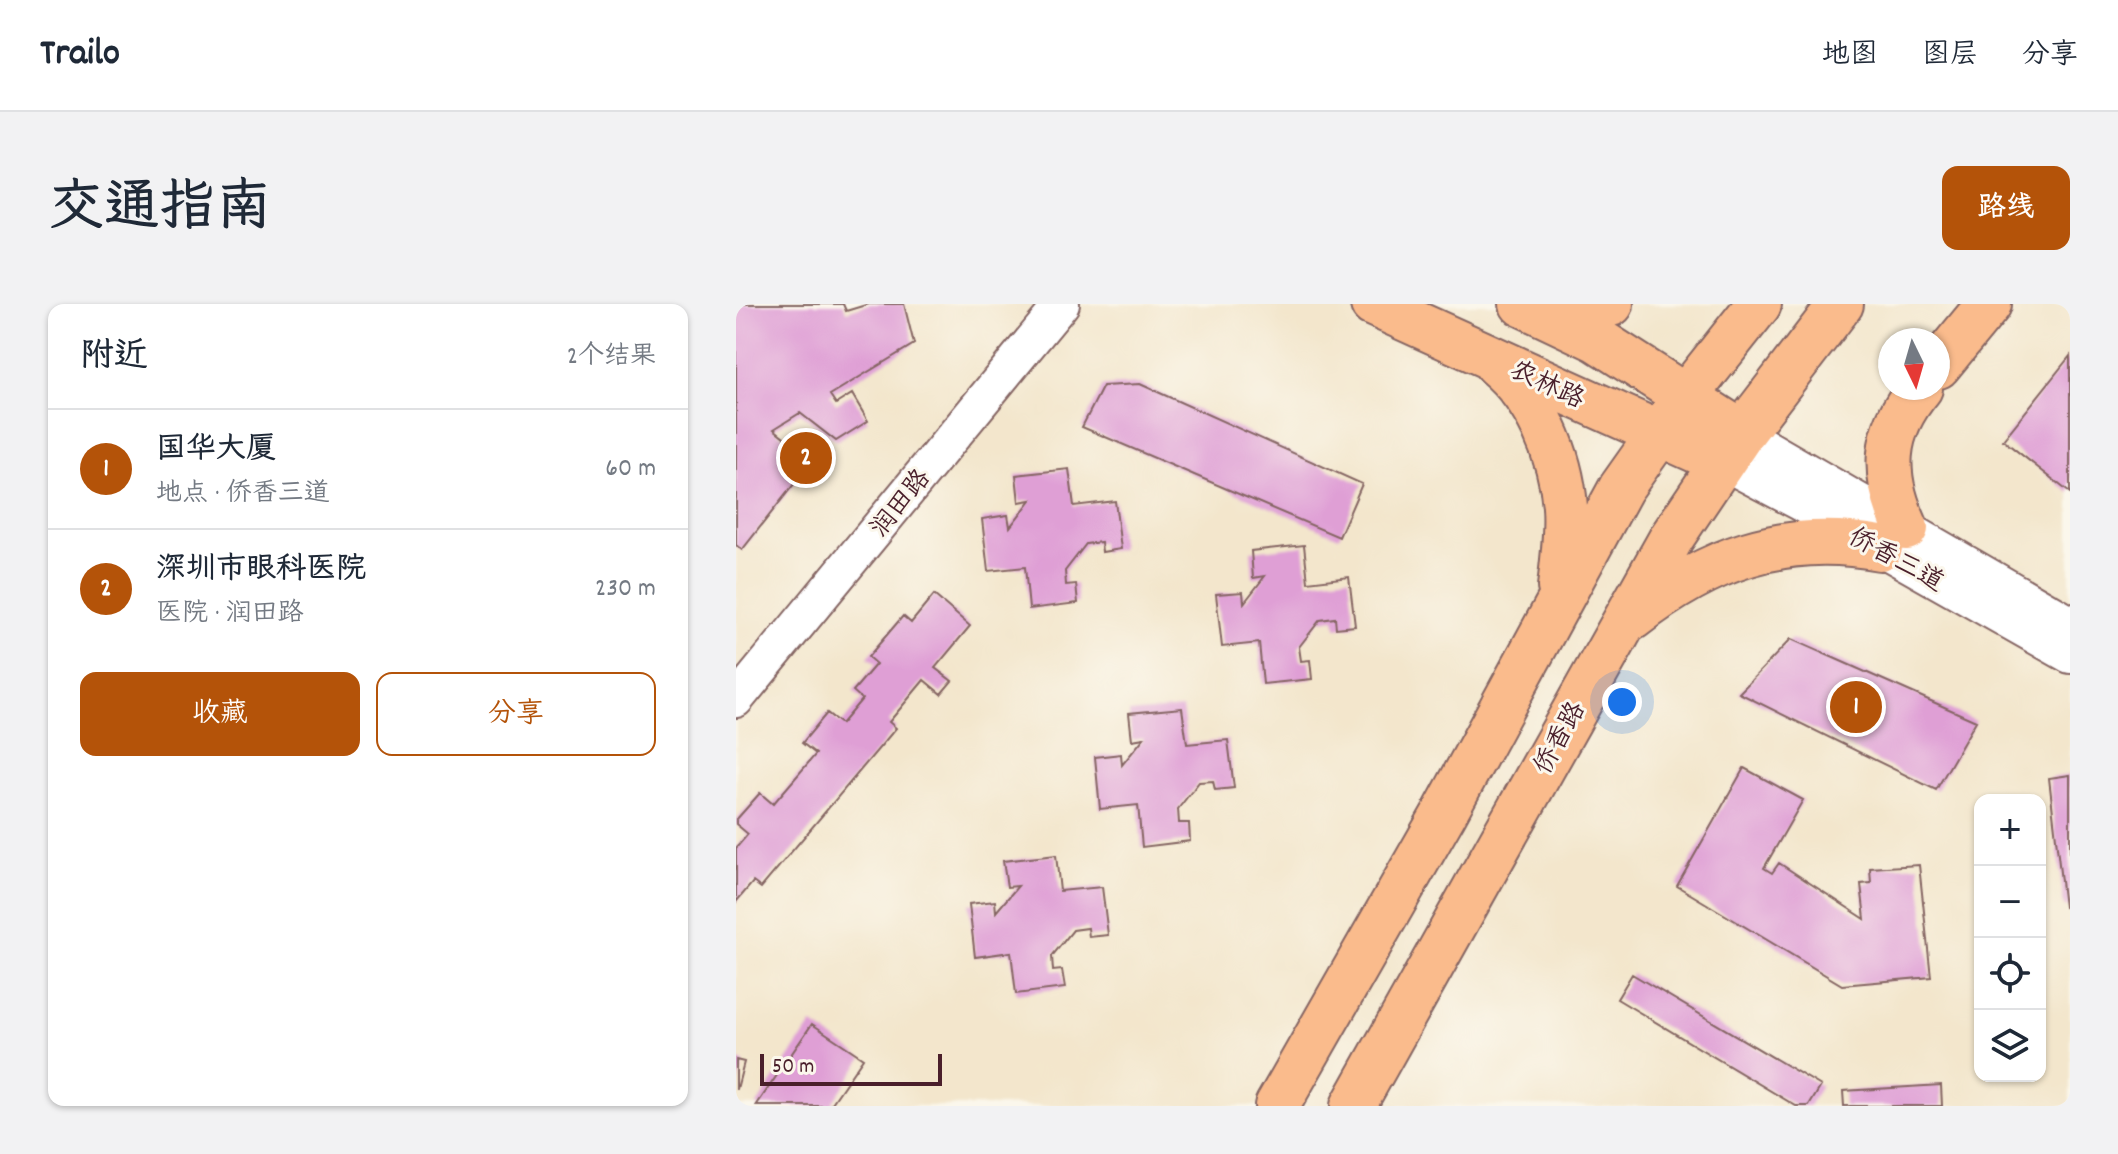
<!DOCTYPE html>
<html lang="zh">
<head>
<meta charset="utf-8">
<style>
  :root { --surface:#fff; --page:#f2f2f3; --text:#1f2937; --muted:#747a83; --line:#e0e1e3; --accent:#b45309 }
  body { margin:0; font-family:Dekko,"LXGW WenKai TC",sans-serif; background:var(--page); color:var(--text) }
  .controls { position:absolute; right:24px; bottom:24px; display:grid; overflow:hidden; border-radius:16px; box-shadow:0 2px 6px #0004 }
  .controls button { width:72px; height:72px; display:grid; place-items:center; padding:0; border:0; border-bottom:2px solid var(--line); background:var(--surface); color:var(--text); font:40px sans-serif }
  .compass { position:absolute; left:1142px; top:24px; width:72px; height:72px; border-radius:50%; background:var(--surface); box-shadow:0 2px 6px #0004; rotate:175deg }
  .scale { position:absolute; left:24px; bottom:20px; width:182px; box-sizing:border-box; padding-left:8px; border:4px solid #4a1f2b; border-top:0; font-size:22px; line-height:28px; white-space:nowrap; color:#4a1f2b; -webkit-text-stroke:6px #fbf7ec; paint-order:stroke }
  .you { position:absolute; left:886px; top:398px; width:28px; height:28px; margin:-20px; border:6px solid #fff; border-radius:50%; background:#1a73e8; box-shadow:0 0 0 12px #1a73e833 }
  .badge { display:grid; place-items:center; width:52px; height:52px; border-radius:50%; background:var(--accent); color:#fff; font-size:26px; font-weight:700 }
  .pin { position:absolute; translate:-50% -50%; border:4px solid #fff; box-shadow:0 2px 8px #0006 }
  .list { margin:0; padding:0; list-style:none }
  h2 { display:flex; justify-content:space-between; align-items:center; height:104px; margin:0; padding:0 32px; font-size:34px }
  h2 small { font-size:26px; font-weight:400; color:var(--muted) }
  .list li { display:grid; grid-template-columns:52px 1fr auto; gap:24px; align-items:center; box-sizing:border-box; height:120px; padding:0 32px; border-top:2px solid var(--line) }
  .list b { display:block; font-size:30px; white-space:nowrap }
  .list p { margin:0; font-size:26px; white-space:nowrap; color:var(--muted) }
  .list em { font-size:26px; font-style:normal; color:var(--muted) }
  .actions { display:flex; gap:16px; padding:24px 32px }
  .actions a { flex:1; padding:18px 0; border:2px solid var(--accent); border-radius:16px; text-align:center; font-size:28px; color:var(--accent) }
  .actions .main { background:var(--accent); color:#fff }
  .icon { flex:none; width:44px; height:44px; fill:none; stroke:currentColor; stroke-width:2; stroke-linecap:round; stroke-linejoin:round }
  .map { position:relative; flex:none; width:1334px; height:802px; overflow:hidden; border-radius:16px }
  header { display:flex; align-items:center; gap:48px; box-sizing:border-box; height:112px; padding:0 40px; background:var(--surface); border-bottom:2px solid var(--line) }
  header strong { font-size:38px }
  nav { display:flex; gap:44px; margin-inline-start:auto; font-size:28px }
  .intro { display:flex; align-items:center; justify-content:space-between; box-sizing:border-box; height:192px; padding:0 48px }
  h1 { margin:0; font-size:56px }
  .button { padding:20px 36px; border-radius:16px; background:var(--accent); color:#fff; font-size:28px; font-weight:700 }
  main { display:flex; gap:48px; padding:0 48px }
  aside { flex:1; background:var(--surface); border-radius:16px; box-shadow:0 2px 6px #0004 }
  .map>svg:first-child { display:block }
  .building { fill:#df9fd5 }
  .lines { fill:none; stroke-linecap:round; stroke-linejoin:round }
  .minor-casing { stroke:#856563; stroke-width:38 }
  .major-casing { stroke:#856563; stroke-width:48 }
  .minor { stroke:#fff; stroke-width:34 }
  .major { stroke:#fabb8c; stroke-width:44 }
  .labels { text-anchor:middle; stroke-width:6; stroke-linejoin:round; paint-order:stroke }
  .street-label { font-size:26px; fill:#4a1f2b; stroke:#fbf7ec }
</style>
</head>
<body>
<header>
<strong>Trailo</strong>
<nav><a>地图</a><a>图层</a><a>分享</a></nav>
</header>
<div class="intro"><h1>交通指南</h1><a class="button">路线</a></div>
<main>
<aside>
<h2>附近<small>2个结果</small></h2>
<ul class="list">
<li><span class="badge">1</span><div><b>国华大厦</b><p>地点 · 侨香三道</p></div><em>60 m</em></li>
<li><span class="badge">2</span><div><b>深圳市眼科医院</b><p>医院 · 润田路</p></div><em>230 m</em></li>
</ul>
<div class="actions"><a class="main">收藏</a><a>分享</a></div>
</aside>
<div class="map">
<svg width="1334" height="802" viewBox="0 0 1334 802">
  <rect width="100%" height="100%" fill="#fbf7ec"/>
  <filter id="ink" filterUnits="userSpaceOnUse"><feTurbulence type="fractalNoise" baseFrequency=".0125" numOctaves="2"/><feDisplacementMap in="SourceGraphic" scale="16" xChannelSelector="R" yChannelSelector="G"/><feConvolveMatrix kernelMatrix="1 2 1 2 8 2 1 2 1" color-interpolation-filters="sRGB"/></filter>
  <filter id="wash" filterUnits="userSpaceOnUse"><feTurbulence type="fractalNoise" baseFrequency=".006" numOctaves="4" result="noise"/><feDisplacementMap in="SourceGraphic" scale="32" xChannelSelector="R" yChannelSelector="G"/><feGaussianBlur stdDeviation="1.8" result="paint"/><feColorMatrix in="noise" values="0 0 0 0 0 0 0 0 0 0 0 0 0 0 0 0 0 1.4 0 .05"/><feComposite in="paint" operator="in"/></filter>
  <g filter="url(#wash)">
    <rect width="100%" height="100%" fill="#f3e6cc"/>
    <g id="blocks">
      <path class="building" d="M0,0h107l3,7 23,-7h35l10,40 -84,51 6,9 16,-10 16,27 -32,20 -36,-28 -26,16 39,31 -71,90 -6,-5z
        M1334,52v137l-67,-53z
        M404,80l222,100 -23,53 -257,-110 21,-41z
        M333,165l5,37 41,-5 6,48 -19,3 -1,-10 -15,2 -21,27 1,14 10,-1 2,19 -49,6 -4,-42 -37,4 -6,-52 26,-4 2,12 21,-27 -12,2 -3,-27z
        M568,241l4,37 41,-5 6,49 -19,2 -1,-10 -15,2 -21,27 2,14 9,-1 2,19 -49,5 -4,-41 -37,4 -6,-53 27,-2 1,11 21,-27 -12,2 -2,-27z
        M198,291l36,31 -35,42 17,13 -11,13 -17,-14 -35,42 7,6 -135,160 -8,-6 -17,20v-54l12,-14 -12,-10v-4l24,-27 13,11 43,-50 -14,-11 25,-30 14,11 21,-25 -9,-8 23,-27 -8,-7 35,-41 8,7z
        M1055,335l185,82 -40,69 -197,-97z
        M446,404l5,36 41,-4 6,48 -19,2 -2,-9 -14,1 -21,27 1,14h10l1,18 -48,6 -4,-42 -38,4 -5,-52 26,-3 1,11 22,-27 -12,2 -3,-27z
        M1008,464l59,32 -39,68 8,5 7,-10 86,56 -4,-35 10,-1 -1,-15 49,-3 12,112 -89,8 -165,-99z
        M1334,471v131l-6,1 -15,-129z
        M320,551l4,36 42,-4 6,48 -19,2 -1,-9 -15,2 -21,26 1,15 9,-1 3,18 -49,6 -5,-42 -36,5 -6,-53 26,-3 1,11 22,-26 -11,1 -4,-26z
        M896,670l189,112 -12,20h-13l-179,-107z
        M76,720l51,34 -33,48h-74z
        M0,756l8,2 -7,27h-1z
        M1205,781l1,21h-98l-1,-15z"/>
    </g>
  </g>
  <g filter="url(#ink)">
    <use href="#blocks" fill-opacity="0" stroke="#856563" stroke-width="2"/>
    <g class="lines">
      <defs>
        <path id="minor" d="M1006,129l328,190
          M986,158l78,41 270,153
          M0,396l326,-396"/>
        <path id="major" d="M637,0l349,158
          M786,0l74,35 146,94
          M842,0h33
          M760,60c40,33 65,91 69,143 2,26 -2,54 -5,80
          M1202,62l51,-62
          M1170,224c-24,-52 -24,-95 14,-140
          M896,314c76,-59 151,-88 248,-70
          M541,802l168,-294 176,-324 65,-92 73,-92
          M617,802l319,-569 70,-104 99,-129"/>
      </defs>
      <use href="#minor" class="minor-casing"/>
      <use href="#major" class="major-casing"/>
      <use href="#minor" class="minor"/>
      <use href="#major" class="major"/>
    </g>
  </g>
  <g class="labels">
    <g class="street-label">
      <text transform="translate(812 79) rotate(25)" y="9">农林路</text>
      <text transform="translate(163 198) rotate(-51)" y="9">润田路</text>
      <text transform="translate(1161 254) rotate(29)" y="9">侨香三道</text>
      <text transform="translate(822 433) rotate(-61)" y="9">侨香路</text>
    </g>
  </g>
</svg>
<div class="controls">
<button>+</button>
<button>−</button>
<button><svg class="icon" aria-label="locate" viewBox="0 0 24 24"><circle cx="12" cy="12" r="6"/><path d="M12 2v4M12 18v4M2 12h4M18 12h4"/></svg></button>
<button><svg class="icon" aria-label="layers" viewBox="0 0 24 24"><path d="M12 4l9 5-9 5-9-5zM3 14l9 5 9-5"/></svg></button>
</div>
<svg class="compass" viewBox="-18 -18 36 36"><path d="M0-13l5 13h-10z" fill="#e53935"/><path d="M0 13l5-13h-10z" fill="#747a83"/></svg>
<div class="scale">50 m</div>
<div class="you"></div>
<div class="pin badge" style="left:1120px;top:403px">1</div>
<div class="pin badge" style="left:70px;top:154px">2</div>
</div>
</main>
</body>
</html>
